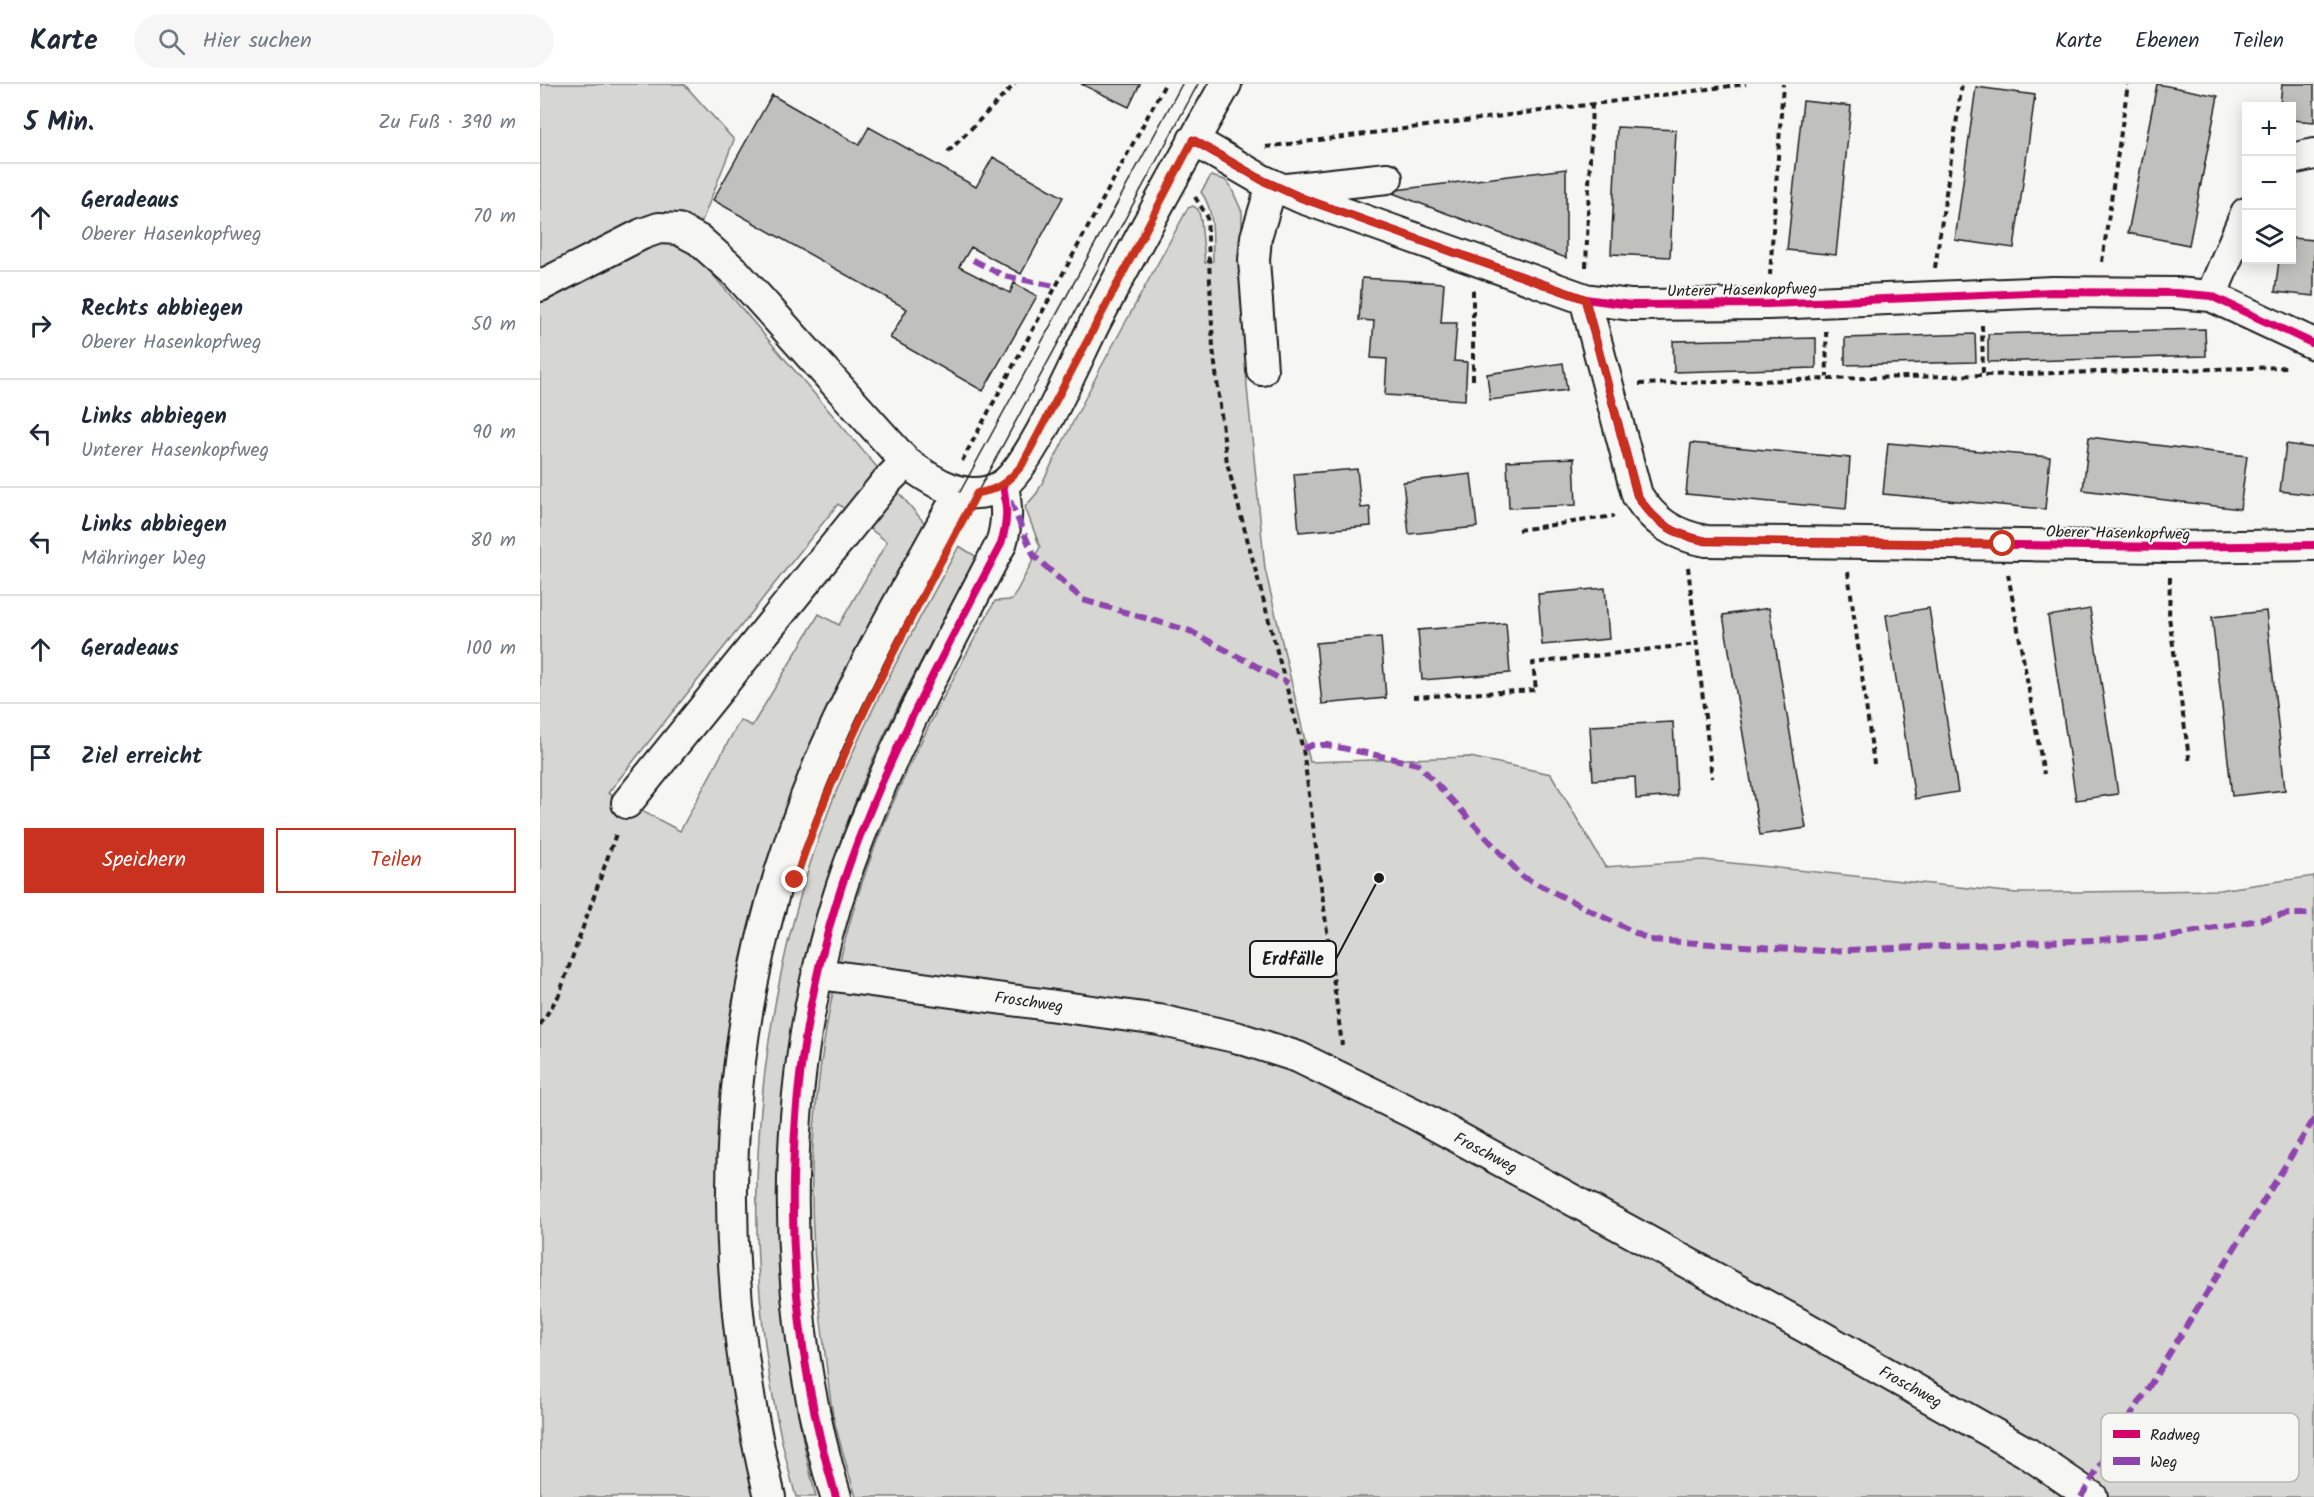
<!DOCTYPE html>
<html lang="de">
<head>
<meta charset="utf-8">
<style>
  :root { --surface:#fff; --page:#f6f6f7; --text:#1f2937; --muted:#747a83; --line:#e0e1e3; --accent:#c8321e }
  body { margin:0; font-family:Kalam,sans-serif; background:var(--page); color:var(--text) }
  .controls { position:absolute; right:18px; top:18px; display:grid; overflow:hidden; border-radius:0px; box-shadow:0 3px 15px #0003 }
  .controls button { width:54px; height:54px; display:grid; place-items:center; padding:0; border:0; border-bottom:2px solid var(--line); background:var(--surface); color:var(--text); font:30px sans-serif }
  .stop { position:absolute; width:18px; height:18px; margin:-14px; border:4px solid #c8321e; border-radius:50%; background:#fff }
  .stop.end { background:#c8321e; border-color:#fff; box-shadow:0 2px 6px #0008 }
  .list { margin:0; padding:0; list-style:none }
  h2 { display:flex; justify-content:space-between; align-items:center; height:78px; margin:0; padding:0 24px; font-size:26px }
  h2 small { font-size:20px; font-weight:400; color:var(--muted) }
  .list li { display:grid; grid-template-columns:39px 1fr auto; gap:18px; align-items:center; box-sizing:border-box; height:108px; padding:0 24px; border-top:2px solid var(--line) }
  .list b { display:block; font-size:22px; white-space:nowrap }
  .list p { margin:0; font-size:20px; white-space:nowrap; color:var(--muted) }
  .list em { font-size:20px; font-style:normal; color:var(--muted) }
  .actions { display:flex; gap:12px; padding:18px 24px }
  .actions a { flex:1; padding:14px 0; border:2px solid var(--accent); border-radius:0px; text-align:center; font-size:21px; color:var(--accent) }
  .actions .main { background:var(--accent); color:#fff }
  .icon { flex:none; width:33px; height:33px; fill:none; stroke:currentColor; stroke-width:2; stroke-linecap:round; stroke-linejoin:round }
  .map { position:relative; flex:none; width:1774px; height:1413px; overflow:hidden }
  header { display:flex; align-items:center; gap:36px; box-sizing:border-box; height:84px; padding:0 30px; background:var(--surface); border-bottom:2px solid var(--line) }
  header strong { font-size:28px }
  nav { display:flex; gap:33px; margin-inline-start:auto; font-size:21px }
  .search { width:420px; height:54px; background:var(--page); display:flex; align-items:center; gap:15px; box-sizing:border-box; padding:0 21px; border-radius:33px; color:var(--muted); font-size:22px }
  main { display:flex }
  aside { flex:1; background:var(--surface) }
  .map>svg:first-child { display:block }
  .green { fill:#d6d6d2; stroke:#797977; stroke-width:1.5; fill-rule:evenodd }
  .building { fill:#c0c0bd; stroke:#1c1c1c; stroke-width:1.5 }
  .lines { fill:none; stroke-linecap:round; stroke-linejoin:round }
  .minor-casing { stroke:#1c1c1c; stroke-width:34 }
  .path { stroke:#1c1c1c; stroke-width:4; stroke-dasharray:6 4.5; stroke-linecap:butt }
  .minor { stroke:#f6f6f2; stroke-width:30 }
  .tram { stroke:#1c1c1c; stroke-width:1.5 }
  .quiet { stroke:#8e44ad; stroke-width:6; stroke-dasharray:12 6; stroke-linecap:butt }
  .cycleway-casing { stroke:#f6f6f2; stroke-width:11 }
  .cycleway { stroke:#d6006c; stroke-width:8 }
  .route { stroke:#c8321e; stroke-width:8 }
  .labels { text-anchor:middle; stroke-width:4.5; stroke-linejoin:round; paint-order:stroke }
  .street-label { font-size:16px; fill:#1c1c1c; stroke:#f6f6f2 }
  .key { fill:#f6f6f2; stroke:#b5b5b2; stroke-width:1.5 }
  .key-label { font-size:16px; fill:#1c1c1c }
  .leader { fill:none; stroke:#1c1c1c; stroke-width:2 }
  .callout-dot { fill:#1c1c1c; stroke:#f6f6f2; stroke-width:2 }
  .callout { fill:#f6f6f2; stroke:#1c1c1c; stroke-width:2 }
  .callout-label { font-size:18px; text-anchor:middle; font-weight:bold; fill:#1c1c1c }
</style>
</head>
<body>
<header>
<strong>Karte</strong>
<div class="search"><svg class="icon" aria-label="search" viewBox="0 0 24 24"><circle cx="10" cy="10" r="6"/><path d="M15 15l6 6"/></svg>Hier suchen</div>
<nav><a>Karte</a><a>Ebenen</a><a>Teilen</a></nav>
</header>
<main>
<aside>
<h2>5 Min.<small>Zu Fuß · 390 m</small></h2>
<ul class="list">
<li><svg class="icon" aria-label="ahead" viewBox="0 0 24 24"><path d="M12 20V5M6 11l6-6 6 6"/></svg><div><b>Geradeaus</b><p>Oberer Hasenkopfweg</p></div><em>70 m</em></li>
<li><svg class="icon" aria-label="right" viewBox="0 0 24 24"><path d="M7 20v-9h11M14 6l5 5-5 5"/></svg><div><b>Rechts abbiegen</b><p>Oberer Hasenkopfweg</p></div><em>50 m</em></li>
<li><svg class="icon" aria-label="left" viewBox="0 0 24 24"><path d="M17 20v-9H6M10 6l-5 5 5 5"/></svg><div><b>Links abbiegen</b><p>Unterer Hasenkopfweg</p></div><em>90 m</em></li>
<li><svg class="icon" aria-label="left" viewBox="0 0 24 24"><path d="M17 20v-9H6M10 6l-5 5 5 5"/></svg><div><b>Links abbiegen</b><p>Mähringer Weg</p></div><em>80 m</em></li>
<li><svg class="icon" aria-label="ahead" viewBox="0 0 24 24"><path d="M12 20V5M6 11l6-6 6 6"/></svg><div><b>Geradeaus</b></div><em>100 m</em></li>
<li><svg class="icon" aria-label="arrive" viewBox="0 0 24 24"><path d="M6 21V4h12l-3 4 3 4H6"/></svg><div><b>Ziel erreicht</b></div></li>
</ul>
<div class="actions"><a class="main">Speichern</a><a>Teilen</a></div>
</aside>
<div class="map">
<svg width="1774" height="1413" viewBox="0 0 1774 1413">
  <rect width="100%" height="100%" fill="#f6f6f2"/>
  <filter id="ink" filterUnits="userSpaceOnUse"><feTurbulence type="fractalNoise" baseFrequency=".0167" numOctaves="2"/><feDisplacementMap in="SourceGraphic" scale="12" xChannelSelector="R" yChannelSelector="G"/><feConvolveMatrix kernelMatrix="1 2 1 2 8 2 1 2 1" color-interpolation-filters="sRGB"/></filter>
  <g filter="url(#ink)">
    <path class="green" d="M0,0h144l50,56 -43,109 237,278 -96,174 -101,362 29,434h-220zM298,420l49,38 -48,83 -20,-11 -67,112 -12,-6 -60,111 -72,-38z
      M671,92l14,4 5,5 12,27v72l5,103 18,182 45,193 160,-5 81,17 54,93 98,-7 313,33 204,-3 94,-14v621h-1458c-8,-27 -17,-54 -23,-82 -4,-22 -6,-46 -9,-70 -9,-70 -16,-144 -10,-215 8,-105 31,-214 72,-311 31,-75 70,-146 109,-218l17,-1 28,-53 -15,-40 12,-14 63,-124 88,-161 5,-2 5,3 3,11 4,43 8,-2c-1,-23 3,-49 -12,-69z
      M419,462l18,11c-46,85 -94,170 -128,261 -84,226 -91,446 -33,679h-20c-63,-222 -49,-471 33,-687 35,-92 83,-178 130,-264z"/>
    <path class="building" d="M541,0h59l-11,23z
      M1617,0l61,12 -29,149 -61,-12z
      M1742,0h32v38l-22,-2v-14h-12z
      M1436,3l59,8 -21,153 -59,-8z
      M232,11l87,50 10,-18 107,60 17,-30 70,40 -42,77 -50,-27 -12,20 51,26 4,-10 23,13 -54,95 -93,-53 17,-29 -194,-109z
      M1263,17l48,5 -15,149 -49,-5z
      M1077,43l59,3 -6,127 -59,-3z
      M1026,85v89l-179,-67z
      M1752,154l22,2v56l-39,-4 4,-32h13z
      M822,194l82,5 -3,40h16l-3,38 13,1 -2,38 -80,-5 2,-36 -16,-1 3,-37 -15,-1z
      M1665,245l1,27 -218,6v-28z
      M1435,250l1,28 -131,3v-27z
      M1276,254v30l-142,4 -1,-31z
      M1023,279l4,27 -77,10 -3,-26z
      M1549,353l158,19 -7,53 -157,-19z
      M1151,359l159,15 -4,51 -160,-15z
      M1348,359l162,14 -5,52 -162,-15z
      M1746,360l28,4v47l-34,-4z
      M1034,374l2,47 -67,3 -2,-47z
      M817,385l4,39 9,-1 1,19 -72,6 -5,-58z
      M931,390l6,53 -68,7 -6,-52z
      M1065,504l4,51 -67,6 -4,-51z
      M1229,524l37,220 -46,7 -37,-220z
      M1389,524l29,184 -43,7 -29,-184z
      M1550,525l28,185 -42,6 -28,-184z
      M1726,527l19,179 -53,6 -20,-179z
      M966,539l4,50 -88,7 -4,-50z
      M841,553l5,61 -64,6 -6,-61z
      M1133,638l4,74 -41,3 -1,-22 -42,3 -3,-54z"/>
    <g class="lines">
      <defs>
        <path id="minor" d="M653,56l69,40 40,18 283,101 46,6 137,-1 284,-12 124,1 35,3 103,48
          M1752,75l22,-5
          M747,105l100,-11
          M0,202l102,-52 17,-6 19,1 21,11 37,33 170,189c26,20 62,43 95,24 29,-17 77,-130 95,-165 42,-80 85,-159 130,-237
          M1671,212l35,-83
          M1045,215l52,196c17,27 37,40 69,46l464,6 144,-2
          M722,286l-8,-110 2,-23 16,-52
          M87,719l260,-322 19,-19
          M279,890l340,46 80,18 59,19 117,57 390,213 221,125 66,45
          M230,1413c-63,-256 -50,-503 55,-747 39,-89 88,-173 135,-258
          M296,1413c-61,-202 -58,-433 13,-632 40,-112 97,-216 152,-321 7,-22 6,-37 2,-59"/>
      </defs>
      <use href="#minor" class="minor-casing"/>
      <path class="path" d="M726,63l480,-63
        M408,68l67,-68
        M655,113l12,19 6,132 14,115 76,286 39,296
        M1562,178l26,-178
        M1046,183l6,-164
        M1395,184l27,-184
        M1230,191l13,-191
        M933,206v92
        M1442,241l1,49
        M1286,247l1,46
        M1099,300l649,-17
        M422,377l203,-377
        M978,446l96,-14
        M1148,483l24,211
        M1308,488l26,192
        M1468,490l36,200
        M1630,493l-1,40 21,147
        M873,613l123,-7 -3,-27 163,-19
        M0,941l19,-30 58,-164"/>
      <use href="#minor" class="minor"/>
      <path class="tram" d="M420,408l222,-408
        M437,409l221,-409"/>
      <path class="quiet" d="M433,176l31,16 51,10
        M470,417l24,55 49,44 107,31 98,52
        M763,665l9,-4h16l90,19 105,113 127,63 173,11 346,-14 120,-23h25
        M1541,1413l233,-378"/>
      <defs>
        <path id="cycleway" d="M653,56l69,40 40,18 283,101 46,6 137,-1 284,-12 124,1 35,3 103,48
          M1045,215l52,196c17,27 37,40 69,46l464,6 144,-2
          M296,1413c-61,-202 -58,-433 13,-632 40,-112 97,-216 152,-321 7,-22 6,-37 2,-59"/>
      </defs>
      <use href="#cycleway" class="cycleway-casing"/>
      <use href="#cycleway" class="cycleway"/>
    </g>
  </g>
  <g class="lines" filter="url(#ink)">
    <path class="route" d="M255,796c46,-137 115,-260 182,-387 20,-2 32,-12 45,-28l171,-325 69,40 40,18 283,101 52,196c17,28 37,40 69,46l297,3"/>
  </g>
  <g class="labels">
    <g class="street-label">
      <text transform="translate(1202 205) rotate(-1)" y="6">Unterer Hasenkopfweg</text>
      <text transform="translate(1578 448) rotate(1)" y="6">Oberer Hasenkopfweg</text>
      <text transform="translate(489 917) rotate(8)" y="6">Froschweg</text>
      <text transform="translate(946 1068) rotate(28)" y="6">Froschweg</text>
      <text transform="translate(1371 1302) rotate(29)" y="6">Froschweg</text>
    </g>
  </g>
  <rect x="1561" y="1329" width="198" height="69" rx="9" class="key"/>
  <rect x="1573" y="1346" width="27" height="8" fill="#d6006c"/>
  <rect x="1573" y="1373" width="27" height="8" fill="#8e44ad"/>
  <g class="key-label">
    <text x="1610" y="1356">Radweg</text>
    <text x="1610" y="1383">Weg</text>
  </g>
  <path class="leader" d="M839 794L796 875"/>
  <circle class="callout-dot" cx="839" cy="794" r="6"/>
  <rect class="callout" x="710" y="857" width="86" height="36" rx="6"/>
  <g class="callout-label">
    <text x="753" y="881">Erdfälle</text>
  </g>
</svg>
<div class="controls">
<button>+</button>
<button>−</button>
<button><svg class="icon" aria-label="layers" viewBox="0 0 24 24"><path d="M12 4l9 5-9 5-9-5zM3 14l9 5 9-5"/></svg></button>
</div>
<div class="stop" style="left:1463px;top:460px"></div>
<div class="stop end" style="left:255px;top:796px"></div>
</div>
</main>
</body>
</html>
